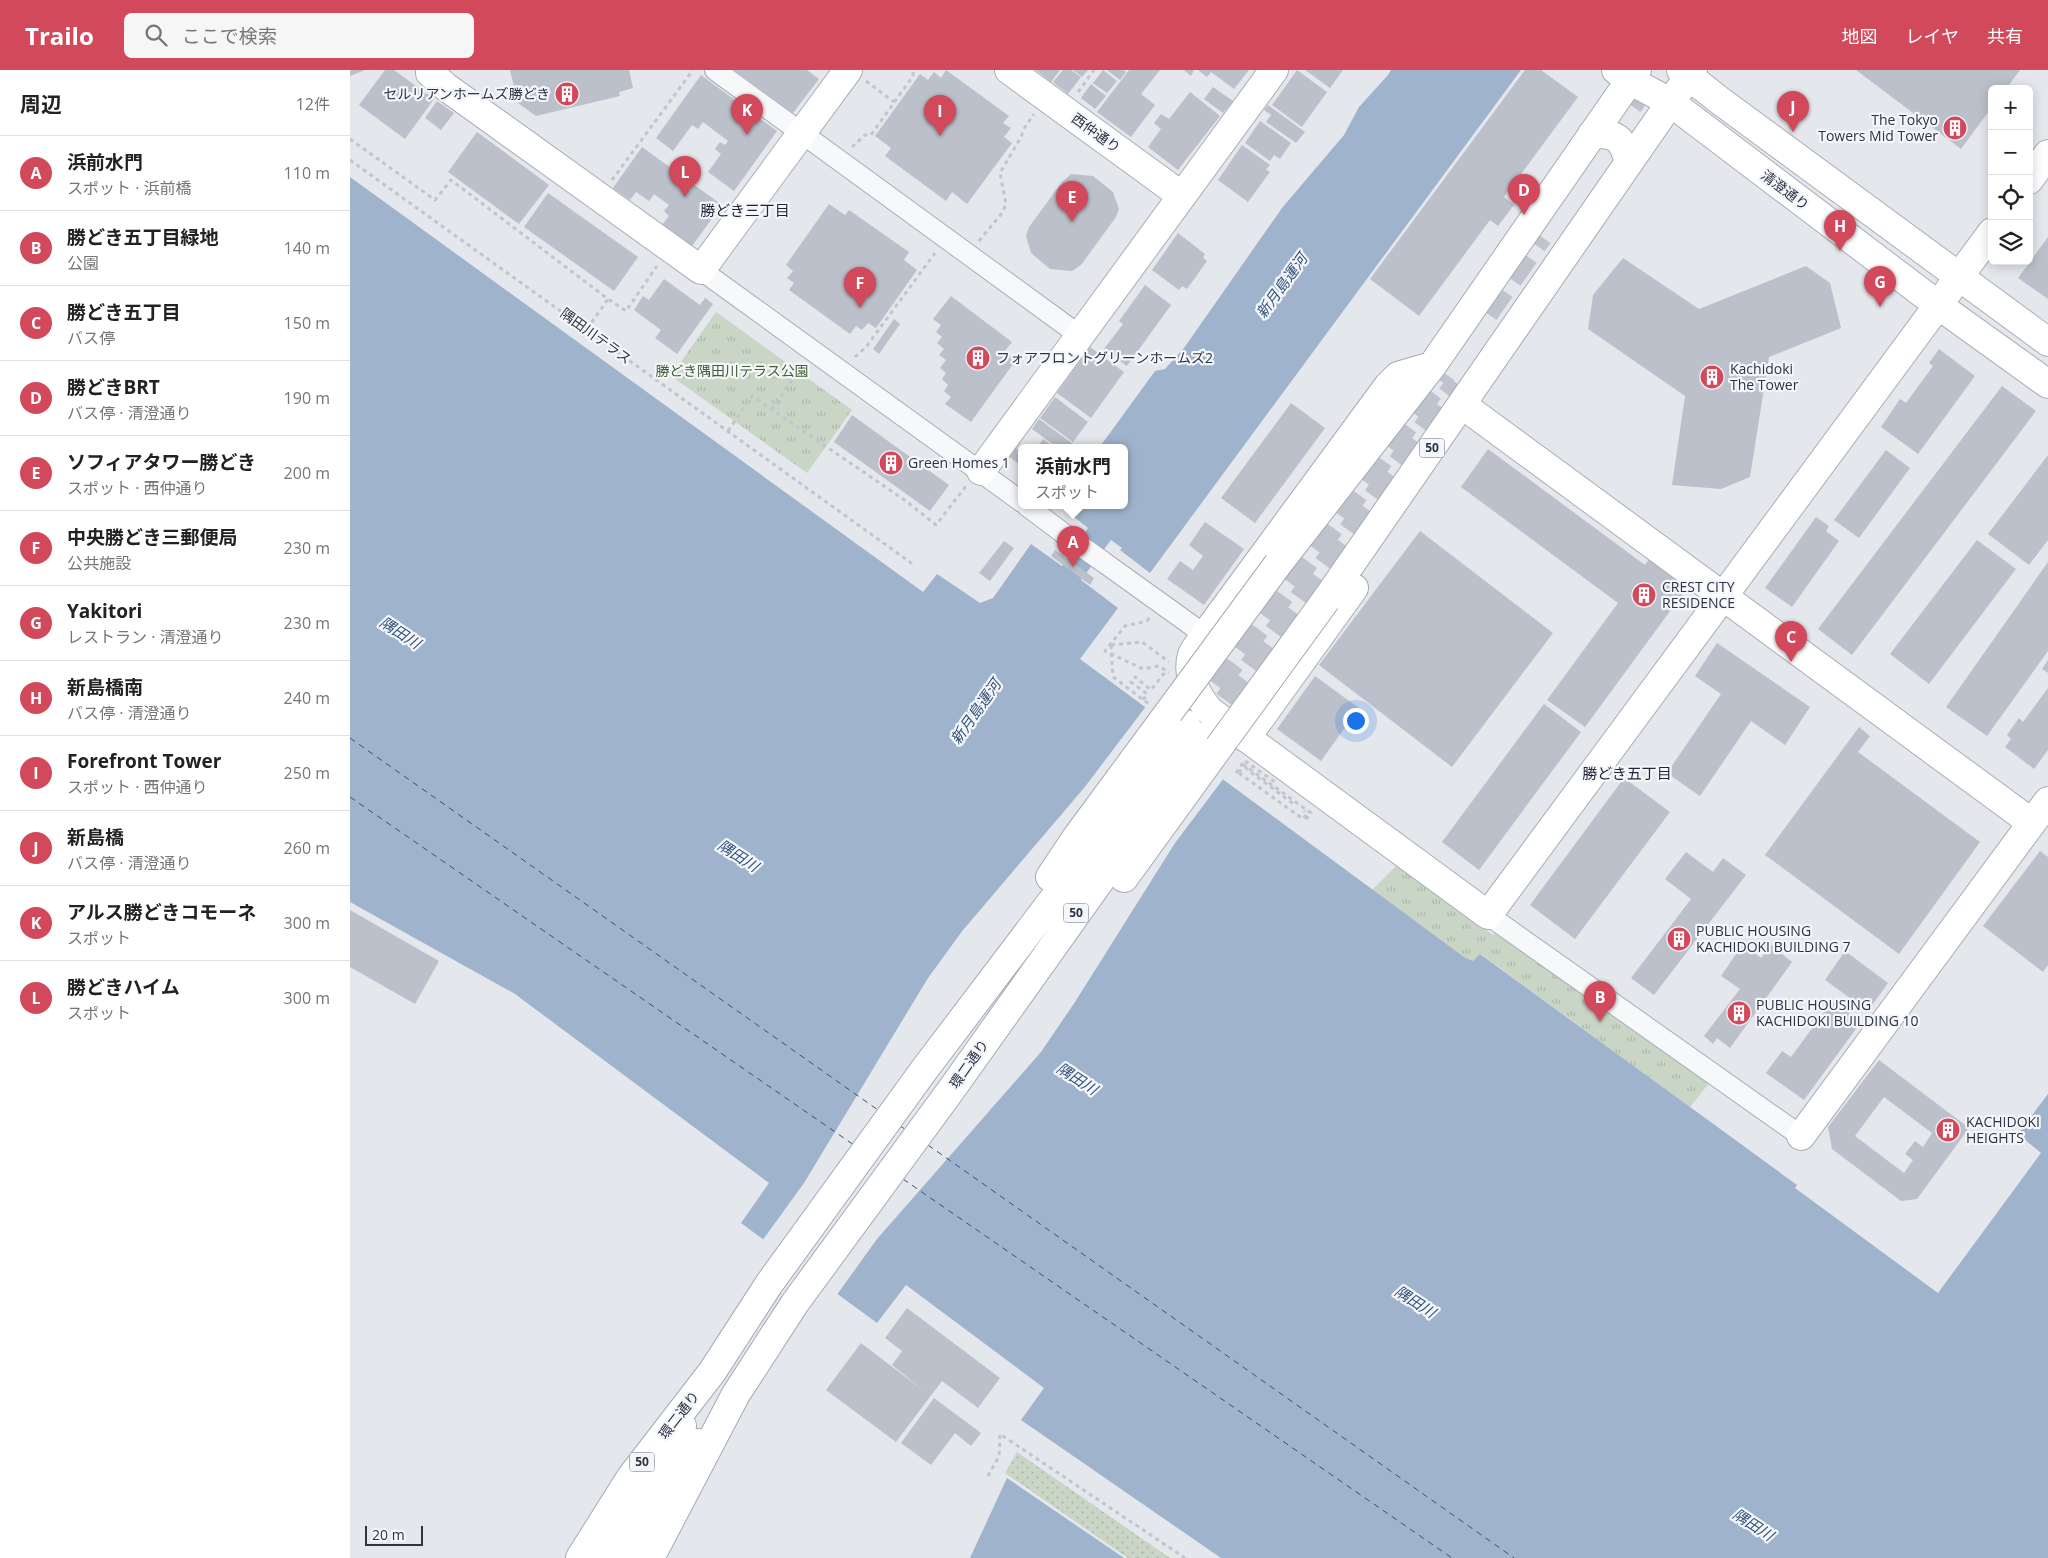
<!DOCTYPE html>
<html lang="ja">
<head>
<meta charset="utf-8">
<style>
  :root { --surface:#fff; --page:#f6f6f6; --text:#222; --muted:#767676; --line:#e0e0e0; --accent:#d1495b }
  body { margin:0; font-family:"Open Sans","Noto Sans JP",sans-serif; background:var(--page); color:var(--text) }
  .controls { position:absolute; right:15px; top:15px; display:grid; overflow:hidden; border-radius:8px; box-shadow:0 2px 12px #0003 }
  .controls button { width:45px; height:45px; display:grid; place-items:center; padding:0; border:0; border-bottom:1px solid var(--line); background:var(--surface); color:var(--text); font:25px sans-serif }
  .scale { position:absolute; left:15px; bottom:12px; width:58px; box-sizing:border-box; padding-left:5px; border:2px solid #2b3445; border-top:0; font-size:14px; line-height:18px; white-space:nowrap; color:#2b3445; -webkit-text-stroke:4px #f4f6f9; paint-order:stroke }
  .you { position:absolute; left:1005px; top:650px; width:18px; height:18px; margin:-12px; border:4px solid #fff; border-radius:50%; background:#1a73e8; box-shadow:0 0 0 8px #1a73e833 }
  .badge { display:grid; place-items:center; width:32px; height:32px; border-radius:50%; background:var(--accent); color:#fff; font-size:16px; font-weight:700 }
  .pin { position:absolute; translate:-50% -41px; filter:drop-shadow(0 1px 2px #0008) }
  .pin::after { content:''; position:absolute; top:26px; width:18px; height:15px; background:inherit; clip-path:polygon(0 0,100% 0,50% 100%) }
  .popup { position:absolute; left:668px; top:374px; width:110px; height:65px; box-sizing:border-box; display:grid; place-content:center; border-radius:8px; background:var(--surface); filter:drop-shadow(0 1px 4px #0005); font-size:16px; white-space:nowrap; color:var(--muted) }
  .popup b { font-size:19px; color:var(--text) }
  .popup::after { content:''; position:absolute; left:50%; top:100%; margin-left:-10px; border:10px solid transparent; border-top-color:var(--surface) }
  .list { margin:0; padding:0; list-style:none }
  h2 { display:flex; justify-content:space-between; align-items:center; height:65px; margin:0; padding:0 20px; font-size:21px }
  h2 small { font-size:16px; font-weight:400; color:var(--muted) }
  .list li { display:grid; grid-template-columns:32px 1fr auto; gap:15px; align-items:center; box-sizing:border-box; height:75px; padding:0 20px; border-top:1px solid var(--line) }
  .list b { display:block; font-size:19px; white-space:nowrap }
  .list p { margin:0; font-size:16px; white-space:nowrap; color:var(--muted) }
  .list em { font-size:16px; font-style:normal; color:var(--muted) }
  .icon { flex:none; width:28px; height:28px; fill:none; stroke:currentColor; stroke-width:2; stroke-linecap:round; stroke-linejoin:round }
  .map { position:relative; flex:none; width:1698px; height:1488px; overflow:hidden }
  header { display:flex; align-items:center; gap:30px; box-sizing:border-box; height:70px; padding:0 25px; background:var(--accent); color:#fff }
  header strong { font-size:24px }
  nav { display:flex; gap:28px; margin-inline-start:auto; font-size:18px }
  .search { width:350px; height:45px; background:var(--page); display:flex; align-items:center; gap:12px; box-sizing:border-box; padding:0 18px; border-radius:8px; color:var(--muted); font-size:19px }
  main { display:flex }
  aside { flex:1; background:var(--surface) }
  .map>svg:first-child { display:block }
  .park { fill:url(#park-tufts) }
  .garden { fill:url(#garden-dots) }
  .water { fill:#9fb4cc }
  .pier { fill:#e4e7ec }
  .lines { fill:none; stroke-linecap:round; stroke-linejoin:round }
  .ferry { stroke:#34527a; stroke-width:1; stroke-dasharray:6 5; stroke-linecap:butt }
  .building { fill:#bbc0ca; fill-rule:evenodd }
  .primary-tunnel { stroke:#bfc3cb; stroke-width:28; stroke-dasharray:28 14; stroke-linecap:butt }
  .street-casing { stroke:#a9aeb7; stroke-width:22 }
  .secondary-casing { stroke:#a9aeb7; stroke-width:30 }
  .primary-casing { stroke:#a3abb8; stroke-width:30 }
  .path { stroke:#c2c5cb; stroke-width:3; stroke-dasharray:4 4; stroke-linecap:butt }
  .street { stroke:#f7f8fa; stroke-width:20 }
  .secondary { stroke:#fff; stroke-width:28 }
  .primary { stroke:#fff; stroke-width:28 }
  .street-bridge-casing { stroke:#a9aeb7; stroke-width:22; stroke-linecap:butt }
  .primary-bridge-casing { stroke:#a3abb8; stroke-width:30; stroke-linecap:butt }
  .path-bridge { stroke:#c2c5cb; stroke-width:3; stroke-dasharray:4 4; stroke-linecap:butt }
  .street-bridge { stroke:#f7f8fa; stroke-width:20 }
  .primary-bridge { stroke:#fff; stroke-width:28 }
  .labels { text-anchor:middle; stroke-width:4.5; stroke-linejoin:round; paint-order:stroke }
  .shield { fill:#f4f6f9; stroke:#676e7b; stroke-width:1 }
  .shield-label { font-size:12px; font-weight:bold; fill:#2b3445 }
  .poi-label { font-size:14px; fill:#2b3445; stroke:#f4f6f9; text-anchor:start }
  .street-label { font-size:14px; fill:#2b3445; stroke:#f4f6f9 }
  .park-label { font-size:14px; fill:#3f6138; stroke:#f4f6f9 }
  .neighbourhood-label { font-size:15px; fill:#1d2536; stroke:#f4f6f9 }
  .water-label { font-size:15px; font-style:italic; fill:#34527a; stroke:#f4f6f9 }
</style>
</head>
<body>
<header>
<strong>Trailo</strong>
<div class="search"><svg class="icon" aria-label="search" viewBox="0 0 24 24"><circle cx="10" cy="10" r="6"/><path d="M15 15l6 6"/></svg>ここで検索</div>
<nav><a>地図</a><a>レイヤ</a><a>共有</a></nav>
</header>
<main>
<aside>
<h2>周辺<small>12件</small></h2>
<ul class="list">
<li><span class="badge">A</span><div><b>浜前水門</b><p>スポット · 浜前橋</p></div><em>110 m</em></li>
<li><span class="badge">B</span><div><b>勝どき五丁目緑地</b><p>公園</p></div><em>140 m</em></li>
<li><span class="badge">C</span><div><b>勝どき五丁目</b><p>バス停</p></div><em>150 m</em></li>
<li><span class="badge">D</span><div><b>勝どきBRT</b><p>バス停 · 清澄通り</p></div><em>190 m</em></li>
<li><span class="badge">E</span><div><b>ソフィアタワー勝どき</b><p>スポット · 西仲通り</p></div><em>200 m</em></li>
<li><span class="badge">F</span><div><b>中央勝どき三郵便局</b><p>公共施設</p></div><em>230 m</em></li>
<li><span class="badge">G</span><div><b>Yakitori</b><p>レストラン · 清澄通り</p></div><em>230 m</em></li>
<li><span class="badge">H</span><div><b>新島橋南</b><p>バス停 · 清澄通り</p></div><em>240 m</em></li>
<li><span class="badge">I</span><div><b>Forefront Tower</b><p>スポット · 西仲通り</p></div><em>250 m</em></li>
<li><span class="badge">J</span><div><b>新島橋</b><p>バス停 · 清澄通り</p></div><em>260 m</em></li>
<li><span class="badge">K</span><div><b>アルス勝どきコモーネ</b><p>スポット</p></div><em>300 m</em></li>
<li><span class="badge">L</span><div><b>勝どきハイム</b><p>スポット</p></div><em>300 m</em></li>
</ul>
</aside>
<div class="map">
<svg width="1698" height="1488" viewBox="0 0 1698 1488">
  <defs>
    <pattern id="park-tufts" width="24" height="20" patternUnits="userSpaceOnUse" patternTransform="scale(1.25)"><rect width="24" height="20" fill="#c9d6c5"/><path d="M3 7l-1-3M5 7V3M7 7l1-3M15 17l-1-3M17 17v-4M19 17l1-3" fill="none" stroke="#adb8ab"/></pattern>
    <pattern id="garden-dots" width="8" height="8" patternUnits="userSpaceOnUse" patternTransform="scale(1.25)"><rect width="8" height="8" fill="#c9d6c5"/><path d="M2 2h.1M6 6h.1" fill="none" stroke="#adb8ab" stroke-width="1.8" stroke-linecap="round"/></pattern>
  </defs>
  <rect width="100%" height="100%" fill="#e4e7ec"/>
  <path class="park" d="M366,242l136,98 -45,63 -136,-97z
    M1049,793l94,72 5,-6 212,153 -20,25 -209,-153 -8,7 -9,-4 -92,-67z"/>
  <path class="garden" d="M667,1382l153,106h-42l-123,-85z"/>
  <path class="water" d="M1041,0h130l-371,503 -30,-23 2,-2 -11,-8 -30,40 37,28 -38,51 88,65 7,20 289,213 9,4 7,-7 317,231 -2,3 143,105 103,-140 -23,-19 30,-40v464h-827l-200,-138 23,-32 -138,-103 -29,38 -136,-100 28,-40 -254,-189 -165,-92v-725l573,415 14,-18 43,29 13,-5 38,-54 31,22 26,-38 -28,-22h64v-58h-25l56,-77 10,-2 19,-21 98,-140 62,-73 15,-28 29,-32z
    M657,1408l117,80h-154z"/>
  <path class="pier" d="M797,635l23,18v15l54,40 -49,65 -100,159 -34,50 -164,187 -41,57 -74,-55 42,-58 124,-205 35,-48 121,-142z"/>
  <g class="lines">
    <path class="ferry" d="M0,668l528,372
      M0,727l504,348
      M549,1055l7,5
      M578,1075l586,413
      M553,1109l549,379"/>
  </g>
  <path class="building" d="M0,0h15l-15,6z
    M35,0h9l40,29 -29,40 -46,-34z
    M160,0h119l4,18 -14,4 1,4 -84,20 -18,-13z
    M384,0h73l12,9 -26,34z
    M596,0l63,46 -6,7 8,5 -7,9 8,6 -45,61 -15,-12 -6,9 -61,-45 6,-8 -16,-12 45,-62 8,6 6,-8 7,6z
    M686,0h24l-9,12z
    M713,0h8l10,7 -13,17 -15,-12z
    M723,0h15l-6,7z
    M753,0l14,11 -10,12 -14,-10z
    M757,0h16l3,2 -6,8z
    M779,0h31l-19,24 14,11 -24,32 -34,-25z
    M834,0h10l-3,6z
    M848,0h51l-15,19 -23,-17 -4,5z
    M947,0l30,22 -25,35 -30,-22z
    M955,0h38l-13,18z
    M1175,0h16l37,27 -74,100 10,8 -16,21 -8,-6 -71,96 -49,-37z
    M1506,0h164l-14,19h-14v18l-31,42z
    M351,5l76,56 -43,60 -26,-19 13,-18 -6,-5 5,-7 5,3 3,-4 -25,-19 -5,7 -6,-4 -19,26 -17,-13z
    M741,14l15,12 -11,13 -14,-11z
    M863,17l20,14 -10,12 -19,-14z
    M840,22l30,24 -42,54 -30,-23 13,-18 -7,-6 7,-9 8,5z
    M87,31l17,12 -13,17 -16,-12z
    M918,35l37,27 -9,11 -30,-21 5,-7 -7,-5z
    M910,51l31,22 -11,16 -6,-4 -4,6 -25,-18z
    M127,62l72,53 -30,39 -71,-52z
    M892,75l28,20 -4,5 4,2 -22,30 -30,-22z
    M292,77l80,58 -30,41 -30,-21 7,-9 -5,-5 5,-6 -15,-11 -5,7 -13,-9 -6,8 -17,-12z
    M721,104l22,2 20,16 6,17 -3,8 -35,48 -9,6 -22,-2 -19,-16 -5,-17 3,-9 33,-45z
    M198,123l90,64 -24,34 -90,-64z
    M479,134l16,11 4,-5 60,42 -5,8 13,10 -41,58 -8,-5 -6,7 -6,-4 -6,8 -61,-44 5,-7 -7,-5 6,-7 -7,-6z
    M828,163l27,21 -2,4 4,3 -20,28 -5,-3 -3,4 -27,-20z
    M1698,167v62l-30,-21z
    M1273,188l76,51 107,-43 24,17 11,45 -72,29 -19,120 -29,12 -49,-4 13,-89 -97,-67 5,-34z
    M314,209l36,26 5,-7 8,6 -36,50 -22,-16 6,-8 -27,-20 9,-14 6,4z
    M795,215l26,20 -44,61 -23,-17 19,-25 -4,-3z
    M601,226l61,46 -7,9 11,9 -45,62 -26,-18 6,-7 -7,-6 4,-6 -6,-6 4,-6 -6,-5 6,-8 -7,-5 5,-6 -7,-6 5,-6 -6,-5 5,-7 -8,-6z
    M544,249l6,5 -21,30 -6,-5z
    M740,277l34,25 -33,46 -34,-25z
    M1589,279l36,27 -57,78 -37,-27 19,-28 6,4 27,-37 -4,-3z
    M1652,316l34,25 -184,244 -34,-26z
    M705,327l33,25 -15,20 -33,-24z
    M941,333l34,25 -70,95 -34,-25z
    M502,345l97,70 -19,26 -96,-69z
    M689,349l34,25 -3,4h-12l-26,-19z
    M693,369l12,9h-18z
    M666,378l6,4v14l-13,-9z
    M1138,379l157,116 4,-6 38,29 -102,139 -38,-27 71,-97 -157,-116z
    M1536,380l24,18 -51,70 -25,-18z
    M1698,385v85l-19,25 -41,-31z
    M1466,447l13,9 -3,5 13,10 -47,66 -27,-19z
    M855,452l39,27 -40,56 -37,-26 13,-18 13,9 10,-14 -14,-11z
    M1070,461l133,102 -101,134 -133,-102z
    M1627,470l39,29 -87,115 -39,-30z
    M654,471l10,7 -24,33 -11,-8z
    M705,480l39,28 -4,7 -39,-29z
    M1698,492v89l-61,85 -41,-29z
    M1367,573l93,64 -25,38 -34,-24 -51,75 -33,-23 54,-79 -26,-18z
    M1698,590v13l-6,-4z
    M965,606l44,32 -38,53 -44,-32z
    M1698,618v62l-14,19 -29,-22 6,-8 -4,-4 12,-17 4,4z
    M1194,634l37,28 -102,138 -37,-28z
    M1509,657l11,9 -12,16 122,90 -81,112 -134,-99z
    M1274,708l46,34 -95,127 -45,-34z
    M1690,781l8,6v108l-5,7 -60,-46z
    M1336,782l27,20 10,-14 23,17 -92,120 -23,-17 60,-79 -26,-20z
    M0,840l89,51 -24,43 -65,-37z
    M1393,874l18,14 10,-13 21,17 -62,86 -13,-10 -4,6 -9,-8 36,-47 -19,-13z
    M1495,881l43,32 -20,28 -43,-31z
    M1482,931l29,21 -57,78 -38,-27 16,-22 9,6z
    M1529,990l90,68 -52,71 -16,2 -69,-52 -4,-22zM1534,1027l48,36 -9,14 -8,-6 -10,13 8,6 -9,13 -49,-37z
    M557,1238l93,70 -22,30 -36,-27 -46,61 -70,-52 35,-47 63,48 -32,-26 10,-14 -17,-13z
    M584,1328l47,35 -10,13 -16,-13 -24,32 -30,-22z"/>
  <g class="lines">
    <path class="primary-tunnel" d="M1279,34l24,-34
      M1135,242l54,-77
      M840,648l253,-346
      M853,666l256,-351"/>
    <defs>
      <path id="street" d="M365,0l364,265
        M351,200l321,232
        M677,436l44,33
        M752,491l103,74
        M1138,845l313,221"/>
      <path id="secondary" d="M80,0v3l16,14 255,183 147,-200
        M659,0l173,126
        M1266,0l13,10 41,22 268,203 110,79
        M1331,0l38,30 329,242
        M1679,110l19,-26
        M1118,339l564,414
        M631,401l293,-401
        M855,565c-4,6 -10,13 -13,20 -6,20 5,42 18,56l278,204 504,-683
        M1451,1066l247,-335
        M253,1488l79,-132
        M277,1488l18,-31 54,-84"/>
      <path id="primary" d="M1242,64c25,-1 30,4 37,28
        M928,494l154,-198 205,-296
        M976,530l367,-530
        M855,565l183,-249 10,-10 34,-10
        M896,668l108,-150
        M700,807l26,-39 93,-126
        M774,808l95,-131
        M230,1488l51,-81 81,-105 57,-88 155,-214 262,-346
        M300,1488l86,-164 59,-91 156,-213 252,-354"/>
    </defs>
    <use href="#street" class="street-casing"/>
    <use href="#secondary" class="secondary-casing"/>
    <use href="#primary" class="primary-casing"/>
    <path class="path" d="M516,11l28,21
      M728,22l16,-22
      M0,69l85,61 16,-20 157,119 18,12 31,-45
      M502,77l13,-12h6l42,-59v-6
      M0,90l564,405
      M262,110l81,-110
      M629,171l23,-28 4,-9 -6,-31 21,-36 4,-10 9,-13
      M237,259l21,-30
      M505,287l11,-10 69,-94
      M422,340l30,-45
      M378,361l24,-35 154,105 30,24 30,-39
      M799,548l-2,3 -22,5 -20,25 38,18 16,-3 10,7
      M902,565l13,9
      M761,575l31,-3 27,20
      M763,607l36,27
      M793,630l4,-6 -16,-12 4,-5 16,13 15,-19
      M897,697l-1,1 3,3 46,34
      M886,703l7,-10
      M889,703l64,46 4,-5 -3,-3
      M638,1406l11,-20 1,-22 185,124"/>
    <use href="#street" class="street"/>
    <use href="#secondary" class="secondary"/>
    <use href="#primary" class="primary"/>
    <defs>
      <path id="street-bridge" d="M721,469l31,22"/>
      <path id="primary-bridge" d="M819,642l109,-148
        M869,677l107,-147"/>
    </defs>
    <use href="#street-bridge" class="street-bridge-casing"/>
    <use href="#primary-bridge" class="primary-bridge-casing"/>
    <path class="path-bridge" d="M761,575l2,32
      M895,691l30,21
      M889,703l5,-8 67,48 -7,9"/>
    <use href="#street-bridge" class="street-bridge"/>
    <use href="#primary-bridge" class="primary-bridge"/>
  </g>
  <defs>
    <symbol id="building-disc" viewBox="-11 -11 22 22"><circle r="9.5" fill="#d1495b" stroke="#f4f6f9"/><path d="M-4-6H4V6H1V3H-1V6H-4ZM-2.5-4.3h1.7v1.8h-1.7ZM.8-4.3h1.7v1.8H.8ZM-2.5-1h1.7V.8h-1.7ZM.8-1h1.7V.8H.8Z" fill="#fff"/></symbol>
  </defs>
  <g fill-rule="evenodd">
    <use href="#building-disc" x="203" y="10" width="28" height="28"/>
    <use href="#building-disc" x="1591" y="44" width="28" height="28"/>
    <use href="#building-disc" x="614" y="274" width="28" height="28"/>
    <use href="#building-disc" x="1348" y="293" width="28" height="28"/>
    <use href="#building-disc" x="527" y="379" width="28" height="28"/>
    <use href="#building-disc" x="1280" y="511" width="28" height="28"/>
    <use href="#building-disc" x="1315" y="855" width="28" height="28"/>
    <use href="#building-disc" x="1375" y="929" width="28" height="28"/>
    <use href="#building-disc" x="1584" y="1046" width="28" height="28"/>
  </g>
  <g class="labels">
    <g class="shield">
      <rect x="1069.5" y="368.5" width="25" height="19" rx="4"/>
      <rect x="713.5" y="833.5" width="25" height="19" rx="4"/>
      <rect x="279.5" y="1382.5" width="25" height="19" rx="4"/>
    </g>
    <g class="shield-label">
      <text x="1082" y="382">50</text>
      <text x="726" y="847">50</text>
      <text x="292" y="1396">50</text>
    </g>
    <g class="poi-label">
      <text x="200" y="29" text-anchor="end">セルリアンホームズ勝どき</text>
      <text x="1588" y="55" text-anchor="end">The Tokyo<tspan x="1588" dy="16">Towers Mid Tower</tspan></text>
      <text x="646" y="293">フォアフロントグリーンホームズ2</text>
      <text x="1380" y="304">Kachidoki<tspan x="1380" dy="16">The Tower</tspan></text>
      <text x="558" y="398">Green Homes 1</text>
      <text x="1312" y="522">CREST CITY<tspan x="1312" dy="16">RESIDENCE</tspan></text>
      <text x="1346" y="866">PUBLIC HOUSING<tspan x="1346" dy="16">KACHIDOKI BUILDING 7</tspan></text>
      <text x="1406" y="940">PUBLIC HOUSING<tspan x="1406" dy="16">KACHIDOKI BUILDING 10</tspan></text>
      <text x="1616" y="1057">KACHIDOKI<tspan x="1616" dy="16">HEIGHTS</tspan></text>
    </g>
    <g class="street-label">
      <text transform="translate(746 63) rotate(36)" y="5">西仲通り</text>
      <text transform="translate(1435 120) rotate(37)" y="5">清澄通り</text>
      <text transform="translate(246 266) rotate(36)" y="5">隅田川テラス</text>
      <text transform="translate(619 994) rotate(-55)" y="5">環二通り</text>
      <text transform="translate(329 1345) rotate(-52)" y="5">環二通り</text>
    </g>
    <g class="park-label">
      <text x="382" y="306">勝どき隅田川テラス公園</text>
    </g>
    <g class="neighbourhood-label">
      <text x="395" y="146">勝どき三丁目</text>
      <text x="1277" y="709">勝どき五丁目</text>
    </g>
    <g class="water-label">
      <text transform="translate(932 216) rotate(-54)" y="5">新月島運河</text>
      <text transform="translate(50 563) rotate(33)" y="5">隅田川</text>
      <text transform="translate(626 642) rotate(-55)" y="5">新月島運河</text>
      <text transform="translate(388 786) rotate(33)" y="5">隅田川</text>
      <text transform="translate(727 1009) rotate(33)" y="5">隅田川</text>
      <text transform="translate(1065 1232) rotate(33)" y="5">隅田川</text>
      <text transform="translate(1403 1455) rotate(33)" y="5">隅田川</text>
    </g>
  </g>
</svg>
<div class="controls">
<button>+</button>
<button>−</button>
<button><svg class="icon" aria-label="locate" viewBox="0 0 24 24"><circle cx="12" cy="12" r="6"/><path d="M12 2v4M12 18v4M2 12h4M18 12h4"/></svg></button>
<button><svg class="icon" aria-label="layers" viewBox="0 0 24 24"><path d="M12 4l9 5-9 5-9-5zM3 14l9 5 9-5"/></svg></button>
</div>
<div class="scale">20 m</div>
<div class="you"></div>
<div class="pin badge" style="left:723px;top:497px">A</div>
<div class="popup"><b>浜前水門</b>スポット</div>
<div class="pin badge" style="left:1250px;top:952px">B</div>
<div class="pin badge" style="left:1441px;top:592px">C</div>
<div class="pin badge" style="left:1174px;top:145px">D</div>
<div class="pin badge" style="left:722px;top:152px">E</div>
<div class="pin badge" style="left:510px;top:238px">F</div>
<div class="pin badge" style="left:1530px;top:237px">G</div>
<div class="pin badge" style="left:1490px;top:181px">H</div>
<div class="pin badge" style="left:590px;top:66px">I</div>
<div class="pin badge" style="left:1443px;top:62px">J</div>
<div class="pin badge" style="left:397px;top:65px">K</div>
<div class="pin badge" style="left:335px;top:127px">L</div>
</div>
</main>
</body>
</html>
